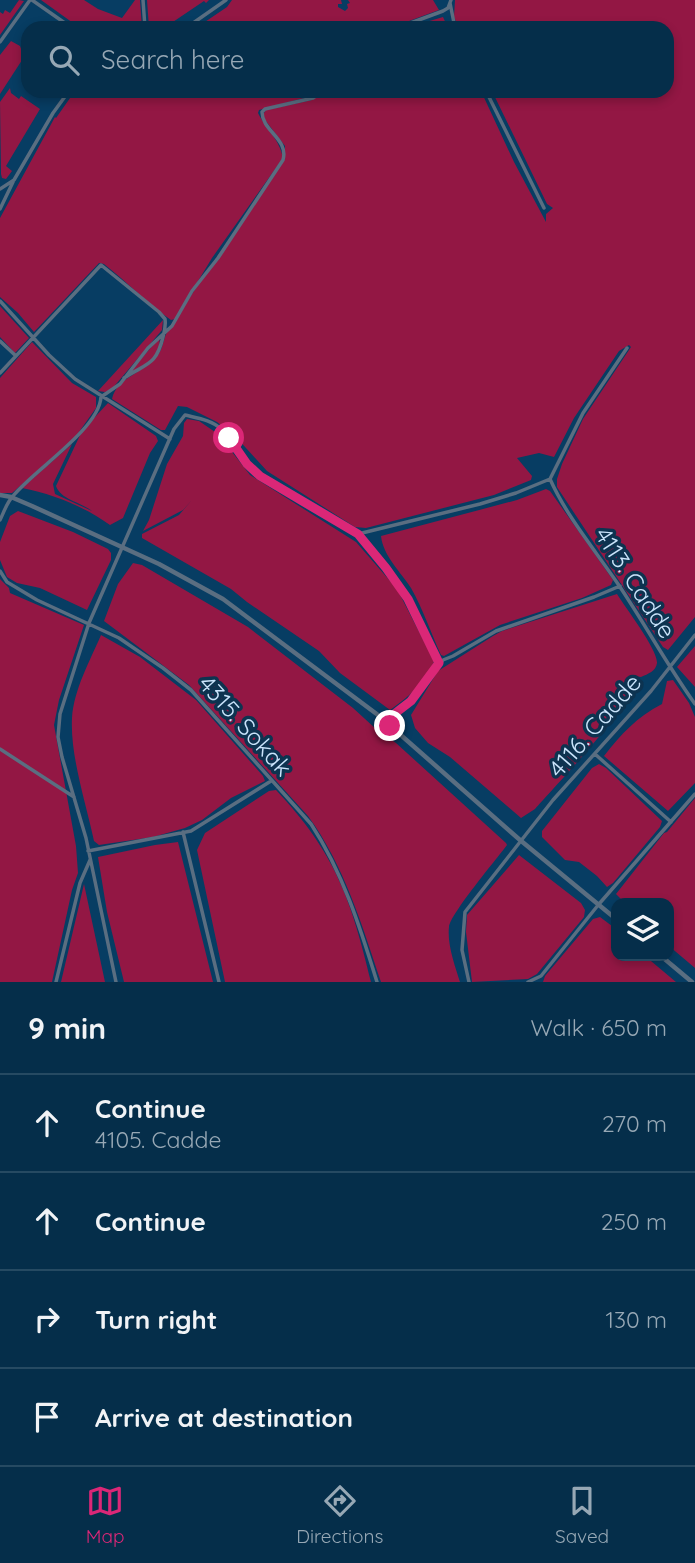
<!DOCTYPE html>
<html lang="en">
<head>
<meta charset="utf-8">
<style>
  :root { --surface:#052e4a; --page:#133a54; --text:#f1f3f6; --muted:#97a8b5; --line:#264a62; --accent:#db2777 }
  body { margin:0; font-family:Quicksand,sans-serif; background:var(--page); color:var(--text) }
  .controls { position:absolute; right:21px; bottom:21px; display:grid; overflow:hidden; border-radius:14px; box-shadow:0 4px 10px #0003 }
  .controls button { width:63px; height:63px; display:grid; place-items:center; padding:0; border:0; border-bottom:2px solid var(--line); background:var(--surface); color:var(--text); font:35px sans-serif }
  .stop { position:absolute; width:21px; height:21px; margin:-16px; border:5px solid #db2777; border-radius:50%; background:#fff }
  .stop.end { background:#db2777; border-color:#fff; box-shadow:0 2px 7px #0008 }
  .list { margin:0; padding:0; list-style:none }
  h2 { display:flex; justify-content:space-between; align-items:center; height:91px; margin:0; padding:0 28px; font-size:30px }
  h2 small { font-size:23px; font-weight:400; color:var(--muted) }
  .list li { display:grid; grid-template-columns:46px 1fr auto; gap:21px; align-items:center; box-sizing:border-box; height:98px; padding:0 28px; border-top:2px solid var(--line) }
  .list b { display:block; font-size:26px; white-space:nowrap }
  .list p { margin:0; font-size:23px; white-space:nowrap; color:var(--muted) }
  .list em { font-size:23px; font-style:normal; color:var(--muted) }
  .icon { flex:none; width:38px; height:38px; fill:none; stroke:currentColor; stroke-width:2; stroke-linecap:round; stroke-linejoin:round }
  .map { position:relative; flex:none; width:695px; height:982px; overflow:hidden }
  .search { position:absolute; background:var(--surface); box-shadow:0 4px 10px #0003; left:21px; right:21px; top:21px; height:77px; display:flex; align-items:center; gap:18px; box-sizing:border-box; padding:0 24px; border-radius:21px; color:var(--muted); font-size:26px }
  .sheet { height:483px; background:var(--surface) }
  nav { display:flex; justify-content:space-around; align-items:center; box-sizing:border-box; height:98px; border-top:2px solid var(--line); background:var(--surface); font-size:19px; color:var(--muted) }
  nav a { display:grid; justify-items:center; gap:4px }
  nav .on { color:var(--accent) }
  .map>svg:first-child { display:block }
  .green { fill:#931744 }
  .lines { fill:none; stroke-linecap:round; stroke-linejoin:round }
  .minor { stroke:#5a6e81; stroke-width:3.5 }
  .tertiary { stroke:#5a6e81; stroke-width:4.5 }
  .route { stroke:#db2777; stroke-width:9 }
  .labels { text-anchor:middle; stroke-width:7; stroke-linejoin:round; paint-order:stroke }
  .street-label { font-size:24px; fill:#cae4fb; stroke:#0d3350 }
</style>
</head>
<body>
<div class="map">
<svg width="695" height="982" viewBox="0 0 695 982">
  <rect width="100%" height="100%" fill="#073d63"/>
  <path class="green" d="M19,0l5,1 -24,34v-23l3,2 2,-4 5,3z
    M41,0h43l14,9 24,9 13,-18h5l2,28h-62z
    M147,0h62l-3,3 -2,-2 -40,27h-15z
    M232,0h109l1,4h-4v3l7,4 3,-3 -1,-4 3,-1 -2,-3h85l6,10 -49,18h-194l31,-21z
    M455,0h240v617l-27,33 -5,-3 -106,-160v-8l5,-15 21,-45 48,-72 -2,-2 -10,6 -45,67 -20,39 -15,-4 -22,5 15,18 -1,4 -37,15 -128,33 -11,-1 -88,-56 -32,-35 -18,-14 -30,-15 -9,-1 -13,24h-4l-49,-31c5,-22 32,-26 45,-43 6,-7 6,-16 10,-24 6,-11 14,-21 21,-32 31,-47 64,-94 97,-141v-13l-23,-30 4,-6 46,-10 13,-9h156l33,71 32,60v-8l7,-6 -6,-4 -55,-113h175v-63h-208l-5,-11z
    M443,17l5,11h-42z
    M11,41l9,5 4,11 -24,37v-39z
    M10,88l1,5 8,6 2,-3 19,13 -34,57 6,5 -6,8 -4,-1 -1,-4 -1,-72z
    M75,91h245l-5,4 -56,15 -1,3c8,16 22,27 25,45l-71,100 -37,61 -4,1c-23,-16 -44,-38 -67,-56l-5,-1 -65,69 -16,-19 -18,-16v-79l55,-101 1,1z
    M0,306l29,32 -14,15 -15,-16z
    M163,320l-1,10 -51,60 -6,2 -7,-1z
    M159,338c5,18 -16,29 -30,35z
    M32,342l40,41 24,14v11l-22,31 -62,54h-12v-115z
    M108,403l48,33 2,5 -8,12 -27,65 -13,7c-25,-18 -57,-31 -88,-37l50,-44 -19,40 2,10 37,17c-11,-9 -31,-11 -36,-25l26,-55z
    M187,419l12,2 19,13 32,41 106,67 41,47 37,72c-7,21 -27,37 -44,49l-50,-37 -21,-22 -72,-49 -16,-13 -89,-51v-4l37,-19 13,-15 -9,10 -40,21 6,-11 18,-56 16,-28 1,-13z
    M546,489l4,2 63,89 -2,5 -29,13 -82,27 -56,31 -3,-1c-10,-22 -18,-46 -30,-67 -10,-16 -28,-32 -30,-52l136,-36z
    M18,511l55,21 35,17 3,4v7l-24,50 -47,-22 -23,-5 -10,-6 -7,-17v-18l10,-26z
    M133,563l9,2 106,62 105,81 23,21 20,14 110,100 1,2c-11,15 -56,68 -58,82 -2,17 6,39 11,55h-79c-19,-57 -37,-117 -73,-166l-119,-131 -85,-64 14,-37z
    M0,579l9,9 1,5 74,32 -25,75 -5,25 22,121 2,27 -6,17 -20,92h-52z
    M617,594c8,13 41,56 40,69 -1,8 -9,11 -16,14l-7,-1c5,24 -80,111 -99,133l-14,9 -71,-61 -22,-14 -13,-15 -4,-13 27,-44 55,-35 9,-5z
    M101,635l39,22 56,43 67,76 2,5 -34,17 -29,22 -17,8 -32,9 -54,8 -5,-4c-8,-38 -24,-85 -22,-123 2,-29 18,-57 29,-83z
    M695,646v41l-18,-20z
    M673,680l16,23 6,14v66l-27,28 -64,-55c17,-22 33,-39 58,-52l5,-23z
    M599,764l7,4 56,53 -2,6 -47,56 -6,4 -10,-11 -18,-14 -14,-2 -23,-23v-6l50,-63z
    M276,790c60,64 75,109 95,192h-146l-28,-132 8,-17 64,-42z
    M695,798v170l-26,-22v-43h-44l-9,-9 48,-61 3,-1z
    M178,842l35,140h-89l-17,-70 -9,-55 57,-12z
    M519,855l62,48 4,7 -1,7 -47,57 -9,5 -56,3 -6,-50 1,-17z
    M84,884l21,98h-44z
    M600,917l16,12v27h29l31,26h-133l2,-6 48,-57z"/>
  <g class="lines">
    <path class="minor" d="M32,0l40,28
      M143,0l2,28
      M450,3l5,25
      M186,28l40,-28
      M397,28l46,-17 5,-3 3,-8
      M0,42l30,-42
      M486,91l58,117
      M0,189l14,-9 39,-67 16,-22
      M0,209l13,-27
      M0,301l49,54 26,24 95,60
      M0,341l16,15
      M0,373l101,-108 58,47 6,7c1,7 0,11 -2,18 -7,29 -16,26 -39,41
      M550,479c17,38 45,71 68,105 27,40 49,81 77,120
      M0,520c4,-8 7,-18 13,-24 21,-26 86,-67 88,-99l19,-13 28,-36 24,-22 20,-35 26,-33 65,-98c6,-21 -21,-29 -21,-48l3,-3 48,-11 9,-7
      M359,535l49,64 31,64
      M0,571l7,11 30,18 82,38 44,30 28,22 120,134c32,49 49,103 66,158
      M390,724l-1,-6 3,-4 19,-13 32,-41 10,-4 43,-25 98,-34 26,-11
      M0,749l74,48
      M595,754l76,68
      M183,832l36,150
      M88,851l103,-20 80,-50
      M56,982l24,-99 10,-23
      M116,982l-30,-144 -24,-81 -4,-20 2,-23 29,-91 85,-194 11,-14c12,3 27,5 36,14 15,13 23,32 39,47l98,58 122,-30 36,-11 34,-14 33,-66 44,-65
      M469,982l-7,-32 3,-38 88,-112 98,-109 44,-56
      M528,982l13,-6 58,-72 96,-110"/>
    <path class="tertiary" d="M0,495l11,2 21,9 127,58 64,35 155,116 142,125 96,79
      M661,956l31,26"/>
  </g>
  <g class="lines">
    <path class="route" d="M229,438l18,26 13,12 98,58 28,34 22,31 31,64 -28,38 -22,17 1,8"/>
  </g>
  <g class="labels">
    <g class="street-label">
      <text transform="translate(635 583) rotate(57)" y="8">4113. Cadde</text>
      <text transform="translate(245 726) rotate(48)" y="8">4315. Sokak</text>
      <text transform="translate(595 726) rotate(-49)" y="8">4116. Cadde</text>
    </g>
  </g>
</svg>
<div class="controls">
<button><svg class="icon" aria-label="layers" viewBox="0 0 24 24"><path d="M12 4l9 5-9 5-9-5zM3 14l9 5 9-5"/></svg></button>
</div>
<div class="stop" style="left:229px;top:438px"></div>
<div class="stop end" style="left:390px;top:726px"></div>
<div class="search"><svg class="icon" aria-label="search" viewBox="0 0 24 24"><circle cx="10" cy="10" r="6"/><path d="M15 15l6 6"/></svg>Search here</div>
</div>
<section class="sheet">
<h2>9 min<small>Walk · 650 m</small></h2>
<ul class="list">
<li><svg class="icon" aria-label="ahead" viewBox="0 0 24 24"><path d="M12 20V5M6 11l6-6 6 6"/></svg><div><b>Continue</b><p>4105. Cadde</p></div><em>270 m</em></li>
<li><svg class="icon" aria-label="ahead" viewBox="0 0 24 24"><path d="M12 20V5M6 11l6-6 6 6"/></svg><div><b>Continue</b></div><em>250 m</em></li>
<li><svg class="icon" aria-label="right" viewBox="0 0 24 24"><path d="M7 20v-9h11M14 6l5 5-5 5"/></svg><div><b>Turn right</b></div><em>130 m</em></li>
<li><svg class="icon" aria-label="arrive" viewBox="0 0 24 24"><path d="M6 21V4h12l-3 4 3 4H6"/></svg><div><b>Arrive at destination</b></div></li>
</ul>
</section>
<nav>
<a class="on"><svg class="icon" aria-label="map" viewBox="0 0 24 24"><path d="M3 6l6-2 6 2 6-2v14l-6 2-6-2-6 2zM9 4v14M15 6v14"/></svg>Map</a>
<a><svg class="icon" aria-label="directions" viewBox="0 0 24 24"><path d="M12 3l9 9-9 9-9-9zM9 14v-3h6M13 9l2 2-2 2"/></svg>Directions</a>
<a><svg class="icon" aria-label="saved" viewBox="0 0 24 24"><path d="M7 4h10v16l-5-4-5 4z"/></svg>Saved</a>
</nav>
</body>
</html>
